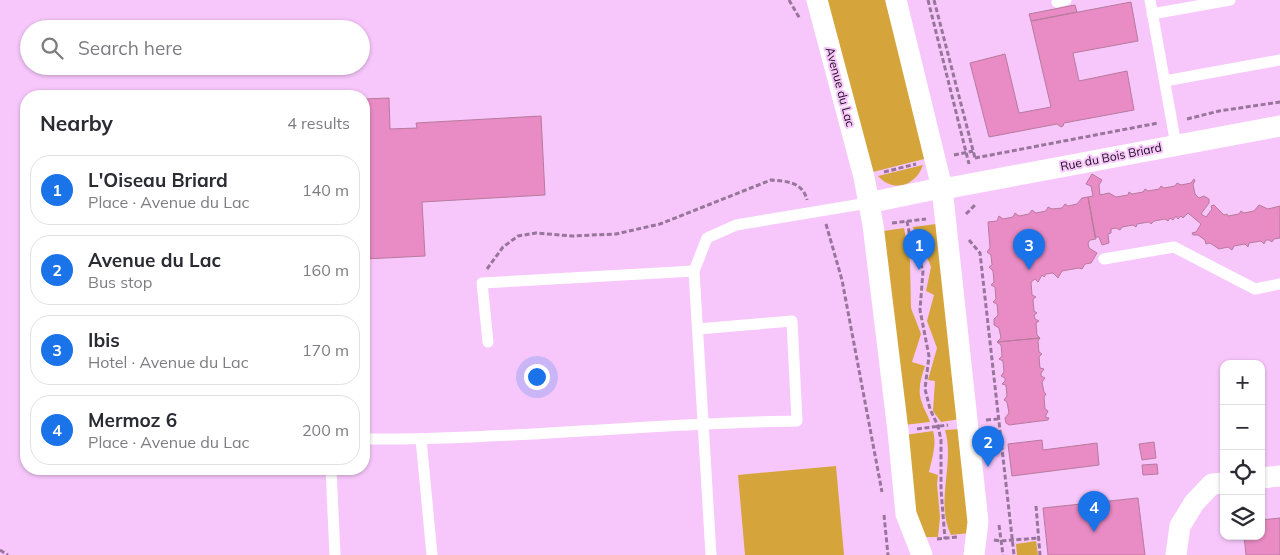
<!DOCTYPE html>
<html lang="en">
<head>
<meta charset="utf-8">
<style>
  :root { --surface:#fff; --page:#f7f7f7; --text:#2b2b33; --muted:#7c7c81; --line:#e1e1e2; --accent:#1a73e8 }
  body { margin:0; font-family:Mulish,sans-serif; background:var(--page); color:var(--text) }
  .controls { position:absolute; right:15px; bottom:15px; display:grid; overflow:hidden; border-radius:10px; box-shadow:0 1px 4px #0004 }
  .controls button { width:45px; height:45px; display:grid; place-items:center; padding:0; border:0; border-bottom:1px solid var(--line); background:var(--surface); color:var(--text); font:25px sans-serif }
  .you { position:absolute; left:536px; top:376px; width:18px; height:18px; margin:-12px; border:4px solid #fff; border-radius:50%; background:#1a73e8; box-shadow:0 0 0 8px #1a73e833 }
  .badge { display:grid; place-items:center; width:32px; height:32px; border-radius:50%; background:var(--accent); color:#fff; font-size:16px; font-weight:700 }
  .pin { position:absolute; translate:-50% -41px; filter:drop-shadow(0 1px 2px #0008) }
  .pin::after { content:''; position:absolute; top:26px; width:18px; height:15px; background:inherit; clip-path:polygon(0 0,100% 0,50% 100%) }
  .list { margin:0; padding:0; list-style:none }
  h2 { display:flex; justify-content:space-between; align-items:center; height:65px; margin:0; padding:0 20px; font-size:21px }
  h2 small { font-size:16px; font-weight:400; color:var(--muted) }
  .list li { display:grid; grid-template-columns:32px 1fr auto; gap:15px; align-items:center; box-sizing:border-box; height:70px; margin:0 10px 10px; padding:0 10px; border:1px solid var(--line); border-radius:20px }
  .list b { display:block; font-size:19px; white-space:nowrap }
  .list p { margin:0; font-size:16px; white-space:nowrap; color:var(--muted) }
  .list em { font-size:16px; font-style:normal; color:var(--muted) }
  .icon { flex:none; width:28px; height:28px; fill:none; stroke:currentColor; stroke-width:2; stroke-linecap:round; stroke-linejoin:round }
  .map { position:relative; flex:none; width:1280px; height:555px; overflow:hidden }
  .search { position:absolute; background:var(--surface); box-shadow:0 1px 4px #0004; left:20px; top:20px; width:350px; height:55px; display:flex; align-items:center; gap:12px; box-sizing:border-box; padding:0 18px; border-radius:28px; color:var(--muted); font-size:19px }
  .panel { position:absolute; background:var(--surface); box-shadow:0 1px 4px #0004; left:20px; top:90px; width:350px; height:385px; border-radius:20px }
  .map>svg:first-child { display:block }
  .green { fill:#d5a53b }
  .building { fill:#e98bc4; stroke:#b67b9d }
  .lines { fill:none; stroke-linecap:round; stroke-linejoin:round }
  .path { stroke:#98759a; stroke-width:3; stroke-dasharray:5 2.5; stroke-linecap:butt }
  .service { stroke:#fff; stroke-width:11 }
  .minor { stroke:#fff; stroke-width:21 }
  .labels { text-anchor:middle; stroke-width:4; stroke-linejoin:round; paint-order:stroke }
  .street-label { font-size:12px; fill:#1e0d1f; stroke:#f7c7fb }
</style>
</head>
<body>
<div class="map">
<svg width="1280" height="555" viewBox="0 0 1280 555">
  <rect width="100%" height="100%" fill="#f7c7fb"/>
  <path class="green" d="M827,0h58l40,153 -1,6 -51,13z
    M923,165c-7,21 -30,28 -45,11z
    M936,224l24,195 -19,3 -8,-11 2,-30 -7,-1 9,-32 -10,-27 7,-26 -8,-4 5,-24 -5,-13 -10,-16 -3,-11z
    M904,228l6,33 1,47 10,26 -9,28 13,4c-4,12 -8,24 -3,37 2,7 6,12 8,19l-26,3 -21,-194z
    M961,429l8,104 -18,2c-16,-32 4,-72 -6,-105z
    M933,431c4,14 -1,27 -4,41l9,3 -1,9 3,33 -2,20h-17l-6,-23 -10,-79z
    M836,466l8,89h-99l-7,-80z
    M1036,541l2,14h-21l-1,-11z"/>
  <path class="building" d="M1131,2l7,39 -65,12 6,28 48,-10 7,39 -70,13 -1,3 -2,1 -4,-3 -68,13 -19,-74 35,-9 14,59 32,-6 -20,-86z
    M1075,5l2,7 -46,9 -2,-7z
    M389,98l1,31 27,-1 -1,-5 125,-7 4,79 -123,7 3,54 -60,3 3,49 -4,1v-210z
    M1092,174l10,6 -3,5 1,10 9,-2 7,4 12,-2 1,-3 3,2 11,-2 2,-3 3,2 11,-2 2,-3 3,2 11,-2 2,-3 4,2 10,-2 3,-4 1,2 -2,3 2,10 4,4 5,-2 5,3v4l-8,11 5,3 6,-8 -1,-3 3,-1 10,10 3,-1 1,2 11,-2 2,-3 3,2 10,-2 5,-6 9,4 12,-3v32l-6,1 -2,3 -3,-2h-3l-2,4 -3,-3 -12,2 -1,4 -3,-3 -11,2 -2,4 -4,-3 -9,2 -9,-6 -4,1 -1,-4 -7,-5h-5l-1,-2 4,-1 5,-8 -13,-11 -5,5 -2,-2 -3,3 -2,-3 -3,4 -3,-2 -2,3 -3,-2 -11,2 -3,3 -2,-2 -12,2 -1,3 -3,-2 -11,2 -2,3 -4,-2 -5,1v4l-3,1 1,9 -7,2 -3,-8h-4l-7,-40 5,-1 -2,-10 -5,-2z
    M1088,197l8,42 -6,1 -2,3 1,5 8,5 -6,10 -6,1 -3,5 -3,-1 -17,3 -4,7 -5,-5 -7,1 -2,3 -2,-2 -4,7 -3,-3 -4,3 1,13 4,2 -3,2 1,12 3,2 -3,2 1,4 4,2 -3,2 1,12 3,3 -43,4 4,-4 -2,-10 -5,-3v-6l4,-4 -1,-11 -4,-2 3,-3 -1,-12 -4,-2 3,-3 -1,-11 -4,-4 3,-2 -1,-10 -4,-3 3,-4 -2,-26 9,-1 2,-5 4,3 10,-2 2,-4 4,3 10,-2 3,-4 4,3 10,-2 2,-4 4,2 10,-1 3,-4 3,2 9,-2 5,-6z
    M1040,338l-2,3 1,11 3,2 -3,3 1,11 4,1 -3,4v3l4,2 -3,4 2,10 2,2 -2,3 1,12 3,2 -3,6 4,1 -1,2 -39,5 -3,-2 -1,-5 4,-5 -2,-11 -3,-2 3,-4 -1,-11 -4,-1 3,-3v-3l-4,-2 3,-4 -1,-11 -4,-2 3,-3 -1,-11 -4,-3z
    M1042,440l1,10 54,-7 2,22 -87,11 -4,-32z
    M1154,442l2,16 -14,2 -3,-16z
    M1157,464l1,10 -15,1 -1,-10z
    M1138,498l7,57h-97l-5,-47z
    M1280,518v37h-34l-2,-19h17v-16z"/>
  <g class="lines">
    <path class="path" d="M789,0l11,19
      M928,0l41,164
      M934,0l41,158
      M1187,119l32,-8 61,-9
      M954,155l19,-4
      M975,158l183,-35
      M884,172l32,-8
      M966,214l9,-9
      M907,221l4,21 7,13 5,16 -3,39 9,46 -4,33 5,20 8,17 3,14v50l4,49
      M892,223l34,-4
      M826,224l16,56 40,212
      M969,240l11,13 34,302
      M487,269l16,-22 15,-11 18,-3 36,3 44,-2 44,-10 111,-44c15,1 32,2 36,20
      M986,420l12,-1
      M917,429l31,-4
      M1036,506l4,49
      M884,515l4,40
      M999,525l4,30
      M937,539l21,-2
      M994,540l7,1 37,-3
      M0,550l8,5"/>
    <path class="service" d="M1150,0l26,145
      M1057,2l9,-2
      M1152,14l78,-14
      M1165,81l115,-21
      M1104,259l70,-12 81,42 25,-5
      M488,342l-6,-59 212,-12
      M364,439c144,1 289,-16 433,-18l-5,-100 -94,8
      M421,439l11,116
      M331,469l4,86
      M711,555l-17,-284 13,-33 29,-13 132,-22"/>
    <path class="minor" d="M817,0l47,177 9,48 25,206 8,83 16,41
      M896,0l46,188 36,334 -4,33
      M868,203l63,-13 23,-3 326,-61
      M1261,478l19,-2
      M1176,555l4,-29 14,-23 18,-19 12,-1"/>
  </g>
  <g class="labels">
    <g class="street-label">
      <text transform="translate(840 87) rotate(75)" y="4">Avenue du Lac</text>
      <text transform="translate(1111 157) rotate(-11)" y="4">Rue du Bois Briard</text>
    </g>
  </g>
</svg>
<div class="controls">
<button>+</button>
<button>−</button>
<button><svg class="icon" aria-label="locate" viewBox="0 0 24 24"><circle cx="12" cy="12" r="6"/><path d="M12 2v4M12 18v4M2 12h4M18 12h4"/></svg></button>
<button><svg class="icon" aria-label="layers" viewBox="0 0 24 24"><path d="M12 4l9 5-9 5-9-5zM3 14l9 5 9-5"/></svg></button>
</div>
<div class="you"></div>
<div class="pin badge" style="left:919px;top:270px">1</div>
<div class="pin badge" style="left:988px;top:467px">2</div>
<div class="pin badge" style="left:1029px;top:270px">3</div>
<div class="pin badge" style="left:1094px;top:532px">4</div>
<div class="search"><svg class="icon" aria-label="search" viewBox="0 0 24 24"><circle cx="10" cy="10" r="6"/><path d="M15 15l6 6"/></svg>Search here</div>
<section class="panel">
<h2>Nearby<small>4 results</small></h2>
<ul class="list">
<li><span class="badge">1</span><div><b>L'Oiseau Briard</b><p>Place · Avenue du Lac</p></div><em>140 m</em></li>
<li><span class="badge">2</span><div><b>Avenue du Lac</b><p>Bus stop</p></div><em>160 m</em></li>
<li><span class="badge">3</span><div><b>Ibis</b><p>Hotel · Avenue du Lac</p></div><em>170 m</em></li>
<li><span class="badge">4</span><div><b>Mermoz 6</b><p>Place · Avenue du Lac</p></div><em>200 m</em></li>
</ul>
</section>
</div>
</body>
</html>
